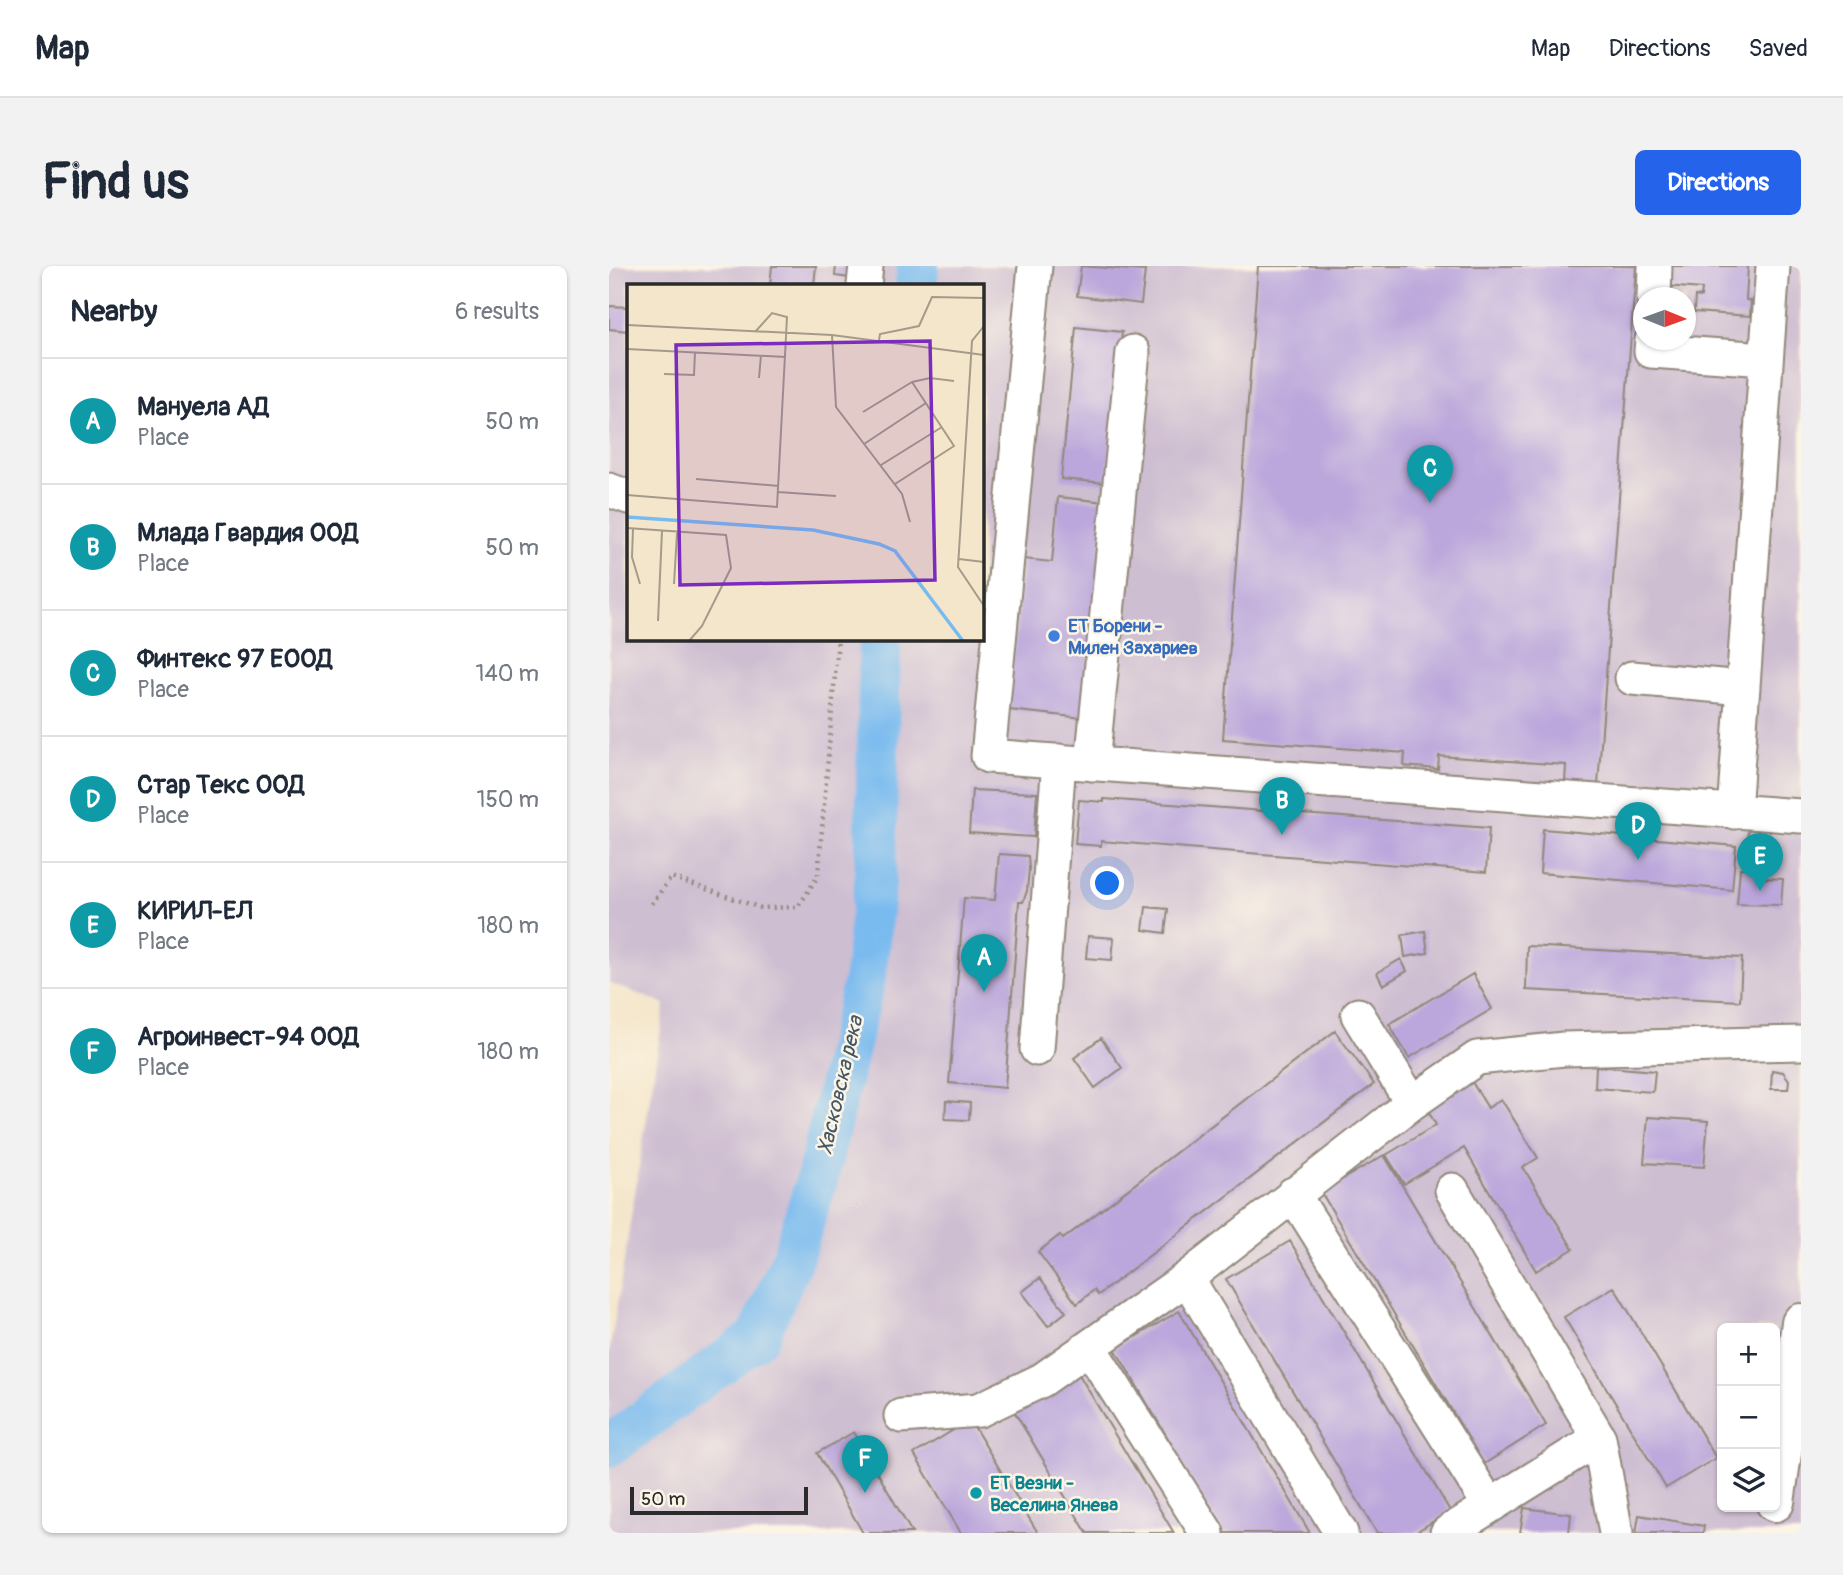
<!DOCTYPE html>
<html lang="en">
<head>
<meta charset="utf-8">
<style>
  :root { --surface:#fff; --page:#f2f2f3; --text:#1f2937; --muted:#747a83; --line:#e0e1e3; --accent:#2563eb }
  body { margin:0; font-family:Pangolin,sans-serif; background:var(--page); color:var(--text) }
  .controls { position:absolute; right:21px; bottom:21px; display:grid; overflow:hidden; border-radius:10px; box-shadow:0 2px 5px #0004 }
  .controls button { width:63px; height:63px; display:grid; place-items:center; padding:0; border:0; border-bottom:2px solid var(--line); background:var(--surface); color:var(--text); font:35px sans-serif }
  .compass { position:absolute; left:1024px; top:21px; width:63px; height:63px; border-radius:50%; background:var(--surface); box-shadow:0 2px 5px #0004; rotate:91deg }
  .scale { position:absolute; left:21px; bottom:18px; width:178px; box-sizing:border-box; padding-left:7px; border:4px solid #2b2b2b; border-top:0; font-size:19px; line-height:24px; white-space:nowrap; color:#2b2b2b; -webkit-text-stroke:5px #fcf5e5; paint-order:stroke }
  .you { position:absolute; left:499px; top:618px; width:24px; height:24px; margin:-18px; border:5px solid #fff; border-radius:50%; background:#1a73e8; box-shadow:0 0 0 10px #1a73e833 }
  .badge { display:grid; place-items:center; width:46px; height:46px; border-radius:50%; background:var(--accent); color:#fff; font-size:23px; font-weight:700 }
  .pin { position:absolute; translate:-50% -58px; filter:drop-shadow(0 2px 4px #0008) }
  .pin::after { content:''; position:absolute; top:37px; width:24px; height:21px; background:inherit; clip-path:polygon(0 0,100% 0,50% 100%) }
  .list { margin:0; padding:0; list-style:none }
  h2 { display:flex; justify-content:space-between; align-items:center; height:91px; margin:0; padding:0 28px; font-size:30px }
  h2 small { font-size:23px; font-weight:400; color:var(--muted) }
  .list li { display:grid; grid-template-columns:46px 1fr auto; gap:21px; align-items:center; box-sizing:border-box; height:126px; padding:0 28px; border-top:2px solid var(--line) }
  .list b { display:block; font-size:26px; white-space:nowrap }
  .list p { margin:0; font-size:23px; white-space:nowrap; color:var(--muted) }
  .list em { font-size:23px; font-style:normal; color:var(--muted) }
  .icon { flex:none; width:38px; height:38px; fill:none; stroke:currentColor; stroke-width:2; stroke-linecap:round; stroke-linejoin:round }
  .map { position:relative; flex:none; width:1192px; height:1267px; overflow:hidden; border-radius:10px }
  header { display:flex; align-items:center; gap:42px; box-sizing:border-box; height:98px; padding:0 35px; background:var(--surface); border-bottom:2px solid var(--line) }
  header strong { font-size:33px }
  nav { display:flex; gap:38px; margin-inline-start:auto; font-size:24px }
  .intro { display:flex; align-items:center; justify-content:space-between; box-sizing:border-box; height:168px; padding:0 42px }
  h1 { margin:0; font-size:49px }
  .button { padding:18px 32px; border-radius:10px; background:var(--accent); color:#fff; font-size:24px; font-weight:700 }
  main { display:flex; gap:42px; padding:0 42px }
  aside { flex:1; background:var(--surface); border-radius:10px; box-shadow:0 2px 5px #0004 }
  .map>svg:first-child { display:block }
  .industrial { fill:#cebed1; fill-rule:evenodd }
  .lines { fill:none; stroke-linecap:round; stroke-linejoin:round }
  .river { stroke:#7abbef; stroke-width:42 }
  .building { fill:#bba7dc }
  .minor-casing { stroke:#90887a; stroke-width:37 }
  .major-casing { stroke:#90887a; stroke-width:42 }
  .path { stroke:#90887a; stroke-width:4.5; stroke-dasharray:2 5; stroke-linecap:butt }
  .minor { stroke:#fff; stroke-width:33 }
  .major { stroke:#fff; stroke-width:38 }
  .shop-dot { fill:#3f7fe0; stroke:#fcf5e5; stroke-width:2.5 }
  .culture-dot { fill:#0f9aa8; stroke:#fcf5e5; stroke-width:2.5 }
  .labels { text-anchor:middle; stroke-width:5; stroke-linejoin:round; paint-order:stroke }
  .shop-label { font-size:19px; font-weight:bold; fill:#366cbe; stroke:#fcf5e5; text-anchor:start }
  .culture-label { font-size:19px; font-weight:bold; fill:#0d838f; stroke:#fcf5e5; text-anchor:start }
  .water-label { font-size:21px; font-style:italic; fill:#435666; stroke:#fcf5e5 }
  .inset-river { fill:none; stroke:#7abbef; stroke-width:3.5 }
  .inset-road { fill:none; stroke:#a49b8a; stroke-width:2 }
  .view { fill:#7b2cbf; fill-opacity:0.15; stroke:#7b2cbf; stroke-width:3.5 }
  .inset-edge { fill:none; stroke:#2b2b2b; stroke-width:3.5 }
</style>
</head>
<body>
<header>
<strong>Map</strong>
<nav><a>Map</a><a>Directions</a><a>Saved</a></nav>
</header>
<div class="intro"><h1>Find us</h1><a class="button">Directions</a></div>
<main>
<aside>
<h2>Nearby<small>6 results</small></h2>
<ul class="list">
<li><span class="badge" style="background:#0f9aa8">A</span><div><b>Мануела АД</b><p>Place</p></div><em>50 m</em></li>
<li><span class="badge" style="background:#0f9aa8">B</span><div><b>Млада Гвардия ООД</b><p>Place</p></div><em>50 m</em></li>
<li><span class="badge" style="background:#0f9aa8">C</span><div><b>Финтекс 97 ЕООД</b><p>Place</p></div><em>140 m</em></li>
<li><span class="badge" style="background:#0f9aa8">D</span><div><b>Стар Текс ООД</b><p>Place</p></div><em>150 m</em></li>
<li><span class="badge" style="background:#0f9aa8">E</span><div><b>КИРИЛ-ЕЛ</b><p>Place</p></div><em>180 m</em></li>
<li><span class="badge" style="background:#0f9aa8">F</span><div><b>Агроинвест-94 ООД</b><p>Place</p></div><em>180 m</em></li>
</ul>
</aside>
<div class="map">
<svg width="1192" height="1267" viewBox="0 0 1192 1267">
  <rect width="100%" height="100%" fill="#fcf5e5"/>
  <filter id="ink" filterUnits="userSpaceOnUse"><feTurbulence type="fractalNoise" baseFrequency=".0143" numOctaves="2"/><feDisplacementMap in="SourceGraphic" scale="14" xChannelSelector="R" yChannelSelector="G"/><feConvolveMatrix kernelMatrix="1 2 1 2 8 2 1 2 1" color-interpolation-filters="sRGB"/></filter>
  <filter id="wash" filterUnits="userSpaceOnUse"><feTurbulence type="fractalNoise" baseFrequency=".00686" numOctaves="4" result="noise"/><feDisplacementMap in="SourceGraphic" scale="28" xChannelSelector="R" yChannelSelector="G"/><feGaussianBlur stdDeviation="1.57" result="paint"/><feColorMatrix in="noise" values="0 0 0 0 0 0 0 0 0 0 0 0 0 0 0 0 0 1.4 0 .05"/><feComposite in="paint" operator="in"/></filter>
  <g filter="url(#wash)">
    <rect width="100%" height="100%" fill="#f4e6ca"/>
    <path class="industrial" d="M0,0h1192v1267h-1192v-178l56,-351 -56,-21zM19,19h354v354h-354zM1034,32h42v42h-42zM1113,1062h53v179h-53z"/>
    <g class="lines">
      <path class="river" d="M307,19l2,-19
        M0,1180l149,-109 34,-78 25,-80 48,-202 10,-94 5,-244"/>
    </g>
    <g id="blocks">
      <path class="building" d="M163,0h44l-2,19h-44z
        M227,0h15l-1,12 -15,-2z
        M472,0l64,5 -4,33 -64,-8z
        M649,0h378l-38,519 -33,-2 1,-18 -127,-9 -1,13 -34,-3 1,-13 -182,-14z
        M1059,0h80l-2,34 5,1 -1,15 -56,-4 1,-16 6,1 1,-8 -36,-3z
        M0,40l19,1v24l-19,-2z
        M467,61l46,5 -16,151 -45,-4z
        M449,231l47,5 -22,216 -74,-8 15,-151 28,3z
        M363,524l65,3 -3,44 -65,-4z
        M495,533l385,29 -3,44 -385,-31v5l-26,-2 4,-44 25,2z
        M1139,562l10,1v18l-11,-1z
        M934,563l193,17 -4,44 -192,-17z
        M390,588l29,2 1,12 -2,23 -4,11h-4l-14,186 -56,-5 15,-185 31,2z
        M1131,602l20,1v9l23,1 -2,26 -44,-1z
        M537,641l22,2 -3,24 -22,-3z
        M816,665l3,22 -23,4 -3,-22z
        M479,670l26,2 -2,22 -26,-2z
        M918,680l215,12 -2,43 -214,-11z
        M792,693l6,12 -24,14 -6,-12z
        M864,708l19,35 -83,49 -20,-34z
        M726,765l39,53 -276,211 -4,-5 -17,14 -39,-52 22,-17 3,4z
        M492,772l21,30 -27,20 -21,-30z
        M987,800l59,5 -2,21 -58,-4z
        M1163,804l11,2 6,8 -1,9h-17z
        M863,816l16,26 13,-9 37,59 -15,9 50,82 -37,22 -72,-123 -60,36 -18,-29 50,-30 -9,-16z
        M337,835l24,2 -1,17 -24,-1z
        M1039,851l60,4 -4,46 -60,-4z
        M775,889l162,270 -62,39 -163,-272z
        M681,975l160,270 -36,22h-37l-151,-254z
        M431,1012l26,34 -18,14 -26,-34z
        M1005,1021l102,171 -50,30 -102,-171z
        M570,1045l131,222h-86l-109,-184z
        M466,1102l99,165h-87l-76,-127z
        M361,1154l68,113h-77l-47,-79z
        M245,1166l58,101h-49l-46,-80z
        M915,1242l47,6 -2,19h-49z
        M1030,1249l65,11 -1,7h-67z"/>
    </g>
  </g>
  <g filter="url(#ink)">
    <use href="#blocks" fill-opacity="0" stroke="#90887a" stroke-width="2"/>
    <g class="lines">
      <defs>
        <path id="minor" d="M426,0l-47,490 813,60
          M255,19l2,-19
          M1045,32l1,-32
          M1043,74l-1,11 115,8
          M0,224l19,7
          M1023,412l111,10
          M483,498l41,-412
          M1125,546l39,-546
          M749,749l54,88
          M428,783l22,-288
          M684,928l197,312
          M578,1012l154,255
          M480,1081l118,186
          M292,1150l78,-6 63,-30 145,-102 225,-175 65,-45 87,-9 237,-6
          M990,1172l17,95
          M838,1267l152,-95 -147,-248"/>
        <path id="major" d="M1166,1236l26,-179"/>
      </defs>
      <use href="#minor" class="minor-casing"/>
      <use href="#major" class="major-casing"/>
      <path class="path" d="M43,638l19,-27 90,31 37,-1 20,-31 20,-237"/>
      <use href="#minor" class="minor"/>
      <use href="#major" class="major"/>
    </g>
  </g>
  <circle class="shop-dot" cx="445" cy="370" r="7"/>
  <circle class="culture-dot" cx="367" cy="1227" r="7"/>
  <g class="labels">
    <g class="shop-label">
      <text x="459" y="366">ЕТ Борени -<tspan x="459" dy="22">Милен Захариев</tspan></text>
    </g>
    <g class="culture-label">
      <text x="381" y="1223">ЕТ Везни -<tspan x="381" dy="22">Веселина Янева</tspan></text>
    </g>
    <g class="water-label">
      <text transform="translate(231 819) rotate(-77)" y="7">Хасковска река</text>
    </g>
  </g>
  <g transform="translate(18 18)">
    <rect width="357" height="357" fill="#f4e6ca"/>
    <path class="inset-river" d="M0,233l186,13 66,14 16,7 68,90"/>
    <path class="inset-road" d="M0,41l205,10 152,20M357,42l-12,15 -14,226 26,39M205,51l4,72 66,87 8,28M252,56l1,-6 39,-8 13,-29 52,1M0,65l159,8M37,90l30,1 1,-23M132,94l2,-23M285,98l18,-4 24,3M236,128l49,-30 42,64 -59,38M237,160l62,-41M254,181l61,-38M69,195l83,7M151,208l58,4M0,211l150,12 10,-190 -15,-4 -17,19M0,244l99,7 5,33 -29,58 -13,15M6,245l-1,28 8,27M332,275l25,3M47,300l3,-51M31,337l4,-90"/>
    <path class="view" d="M303,57l5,239 -255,5 -4,-240z"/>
    <rect width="357" height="357" class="inset-edge"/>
  </g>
</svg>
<div class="controls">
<button>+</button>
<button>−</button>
<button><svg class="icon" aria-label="layers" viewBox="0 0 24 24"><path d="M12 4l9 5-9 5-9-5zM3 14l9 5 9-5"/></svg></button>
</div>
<svg class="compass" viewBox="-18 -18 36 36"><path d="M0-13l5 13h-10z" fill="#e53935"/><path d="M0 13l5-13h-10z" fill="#747a83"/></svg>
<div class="scale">50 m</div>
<div class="you"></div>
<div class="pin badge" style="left:375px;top:726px;background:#0f9aa8">A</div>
<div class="pin badge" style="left:673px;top:569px;background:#0f9aa8">B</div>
<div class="pin badge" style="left:821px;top:237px;background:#0f9aa8">C</div>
<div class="pin badge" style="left:1029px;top:594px;background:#0f9aa8">D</div>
<div class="pin badge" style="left:1151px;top:625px;background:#0f9aa8">E</div>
<div class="pin badge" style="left:256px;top:1227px;background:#0f9aa8">F</div>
</div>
</main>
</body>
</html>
